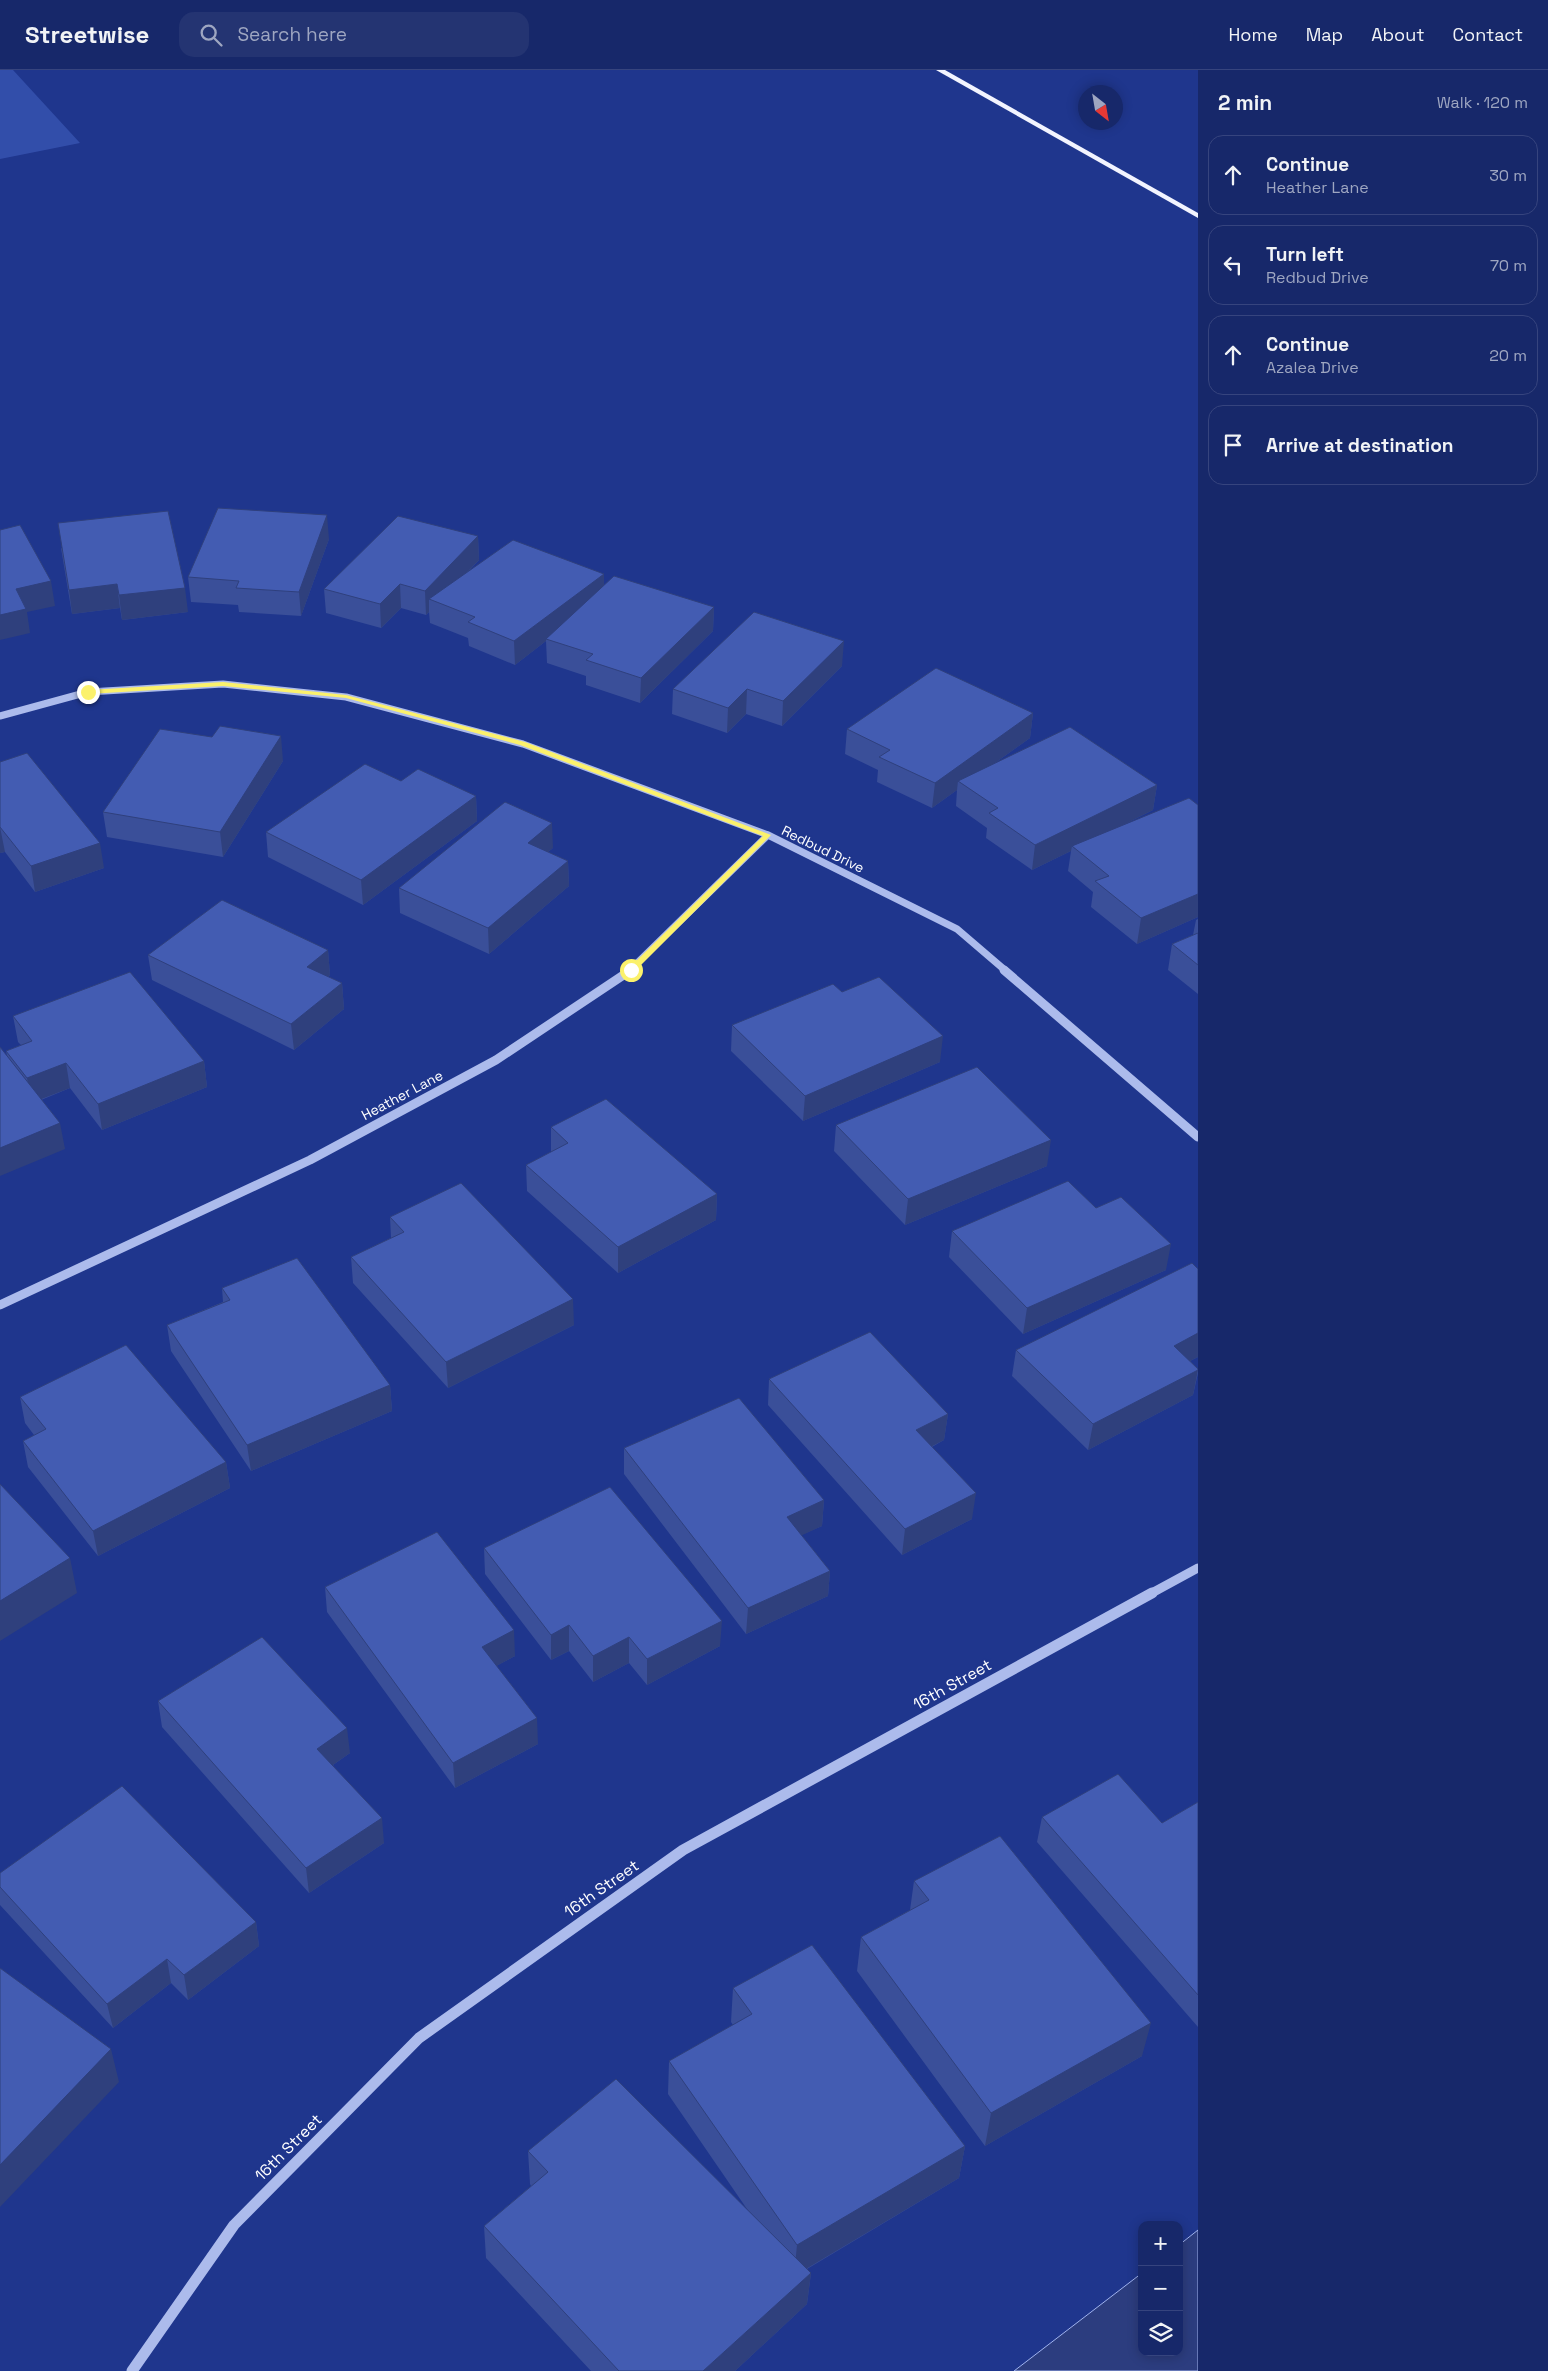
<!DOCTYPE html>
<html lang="en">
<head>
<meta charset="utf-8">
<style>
  :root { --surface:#17286a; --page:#243472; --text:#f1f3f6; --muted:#9ea6c1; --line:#36447e }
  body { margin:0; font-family:"Space Grotesk",sans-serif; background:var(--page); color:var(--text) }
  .controls { position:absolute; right:15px; bottom:15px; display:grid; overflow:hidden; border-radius:10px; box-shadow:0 2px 12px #0003 }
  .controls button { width:45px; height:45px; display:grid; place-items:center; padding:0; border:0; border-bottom:1px solid var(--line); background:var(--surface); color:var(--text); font:25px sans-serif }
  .compass { position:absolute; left:1078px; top:15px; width:45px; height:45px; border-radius:50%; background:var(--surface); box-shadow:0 2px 12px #0003; rotate:149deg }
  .stop { position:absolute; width:15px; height:15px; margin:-11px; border:4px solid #fbf16c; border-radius:50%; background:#fff }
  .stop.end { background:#fbf16c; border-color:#fff; box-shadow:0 1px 5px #0008 }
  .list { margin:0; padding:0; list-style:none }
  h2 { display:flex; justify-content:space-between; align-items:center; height:65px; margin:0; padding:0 20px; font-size:21px }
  h2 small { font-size:16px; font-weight:400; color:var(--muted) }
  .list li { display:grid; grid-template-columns:32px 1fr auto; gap:15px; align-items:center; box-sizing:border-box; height:80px; margin:0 10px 10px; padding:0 10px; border:1px solid var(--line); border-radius:15px }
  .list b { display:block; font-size:19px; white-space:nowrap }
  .list p { margin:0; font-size:16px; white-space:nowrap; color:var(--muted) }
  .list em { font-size:16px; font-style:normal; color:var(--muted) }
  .icon { flex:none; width:28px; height:28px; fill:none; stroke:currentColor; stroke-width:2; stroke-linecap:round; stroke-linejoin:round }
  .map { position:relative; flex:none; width:1198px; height:2301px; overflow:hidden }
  header { display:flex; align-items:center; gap:30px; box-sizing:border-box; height:70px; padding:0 25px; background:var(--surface); border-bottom:1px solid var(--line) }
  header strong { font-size:24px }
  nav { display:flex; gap:28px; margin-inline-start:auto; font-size:18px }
  .search { width:350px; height:45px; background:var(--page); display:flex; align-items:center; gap:12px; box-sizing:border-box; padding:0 18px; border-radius:15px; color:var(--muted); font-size:19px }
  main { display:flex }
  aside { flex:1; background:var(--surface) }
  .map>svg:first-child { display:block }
  .green { fill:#324eaa }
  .water { fill:#2c3d7f; stroke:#a0b3ee }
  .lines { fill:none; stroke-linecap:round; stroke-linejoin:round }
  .minor-far2 { stroke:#acbbec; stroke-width:7 }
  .minor-far1 { stroke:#acbbec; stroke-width:9 }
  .minor { stroke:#acbbec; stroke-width:11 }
  .major { fill:#f2f4ff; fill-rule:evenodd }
  .wall { fill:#3a4f99 }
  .shaded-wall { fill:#2f407d }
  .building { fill:#435cb2; stroke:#2f407d }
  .route { fill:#fbf16c }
  .labels { text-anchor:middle; stroke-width:4; stroke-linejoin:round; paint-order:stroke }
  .street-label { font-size:14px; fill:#fff; stroke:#1f368d }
  .near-street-label { font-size:16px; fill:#fff; stroke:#1f368d }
</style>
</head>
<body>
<header>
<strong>Streetwise</strong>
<div class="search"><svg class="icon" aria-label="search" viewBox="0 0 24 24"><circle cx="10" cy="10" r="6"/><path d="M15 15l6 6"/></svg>Search here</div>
<nav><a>Home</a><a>Map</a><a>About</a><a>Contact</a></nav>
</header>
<main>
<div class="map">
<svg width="1198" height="2301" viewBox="0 0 1198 2301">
  <rect width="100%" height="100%" fill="#1f368d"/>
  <path class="green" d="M0,0h13l67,73 -80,16z"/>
  <path class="water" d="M1198,2160v141h-184l128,-98v79h37v-107z"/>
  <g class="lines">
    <path class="minor-far2" d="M0,646l88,-24 135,-8 123,13 177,47 245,91 189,94 49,42
      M629,901l139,-136"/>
    <path class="minor-far1" d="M1004,900l194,167
      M0,1235l310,-145 186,-100 135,-90
      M1150,1524l48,-26"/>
    <path class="minor" d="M132,2301l102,-146 185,-187 264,-188 469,-257"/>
    <path class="major" d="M936,0h9l253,143v5z"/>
  </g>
  <path class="wall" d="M478,466l1,24 -10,11 135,3v11l110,22 -1,24 -73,72 -54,-18v-9l-39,-13 -1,-22 -31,24 -46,-19 -1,-8 -38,-15 -1,-11 -3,3 -25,-7 -20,20 -55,-15 -2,-24z
    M329,469l-28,77 -62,-4 -1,-7 -47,-3 -3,-25z
    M61,478l127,64 -66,8 -2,-12 -48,6z
    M842,596l-60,60 -36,-12 -19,19 -55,-19 1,-25z
    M1033,643l-3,25 -35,25 162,22 -4,25 -32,16 77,-21v112l-61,27 -46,-37 2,-15 -25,-21 3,-20 -39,19 -46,-32 1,-10 -31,-22 1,-16 -25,18 -55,-26 1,-12 -33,-16 2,-25z
    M212,667l71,24 -60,96 -116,-20 -4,-25z
    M0,692l104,106 -69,24 -30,-40 -5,1z
    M401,711l75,15 1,25 -114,84 -95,-48 -2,-25z
    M553,778l-5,4 20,9 1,25 -80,68 -89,-41 -1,-25z
    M1198,849v75l-30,-24 4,-26 21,-9 3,-15z
    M328,880l2,25 -2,2 14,6 2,26 -50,41 -142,-70 -4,-25z
    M13,946l191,45 3,26 -105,43 -32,-42 -29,12 24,49 -58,-93 -1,-5 15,-6 -3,-3z
    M732,955l208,37 -137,59 -72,-70z
    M836,1055l211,41 -142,59 -71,-74z
    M551,1057l166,67 -1,26 -98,53 -91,-82 -1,-26 25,-13z
    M1096,1138l70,62 -143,64 -74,-77 3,-26z
    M390,1147l184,108 -126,63 -95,-105 -2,-26 40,-19z
    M1198,1199v88l-8,4 8,8v4l-5,22 -105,55 -76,-74 4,-26z
    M222,1218l168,97 2,26 -141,60 -80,-120 -4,-26 56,-23z
    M769,1309l179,35 -4,26 -12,7 40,72 -70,36 -134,-150z
    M20,1327l206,65 4,26 -132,68 -70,-89 -5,-26 11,-6 -9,-12z
    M624,1378l200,52 -2,26 -21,9 29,36 -2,25 -82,38 -122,-160z
    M484,1478l236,98 -73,39 -18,-22 -36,19 -24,-31 -18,9 -66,-86z
    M325,1517l190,69 -19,10 42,78 -83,44 -128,-176z
    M158,1631l192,52 -17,12 51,78 -75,50 -147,-166z
    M1198,1732v225l-161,-185 5,-25 120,6z
    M0,1803l256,49 3,24 -71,54 -17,-17 -58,45 -113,-123z
    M914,1811l228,175 -157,90 -128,-175 4,-34 49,-27z
    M733,1918l232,158 -6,32 -152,91 4,4 -4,31 -72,67h-144l-105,-113 -2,-32 47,-40 -1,-2 -2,-33 221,61 -81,-118 1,-33 64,-36 -2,-3z"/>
  <path class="shaded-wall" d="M327,445l2,24 -28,77 -2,-24z
    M478,466l1,24 -41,42 -9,-3v13l-3,3 -1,-24z
    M604,504v25l-58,40v2l-31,24 -1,-24z
    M51,511l4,25 -28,6 3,21 -30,7v-25l16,-26z
    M117,514l3,24 -48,6 -3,-24z
    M400,514l1,24 -20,20 -1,-24z
    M185,518l3,24 -66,8 -3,-25z
    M714,537l-1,24 -73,72 1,-25z
    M844,571l-2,25 -60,60 1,-25z
    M747,619l-1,25 -19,19 1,-25z
    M1033,643l-3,25 -66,47 -6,-4 -1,9 -25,18 3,-25z
    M281,666l2,25 -60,96 -3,-25z
    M1157,715l-4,25 -78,39 -3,-3 -1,5 -39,19 3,-25z
    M476,726l1,25 -114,84 -2,-25z
    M552,753l1,25 -25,20v-25z
    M0,757l5,25 -5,1z
    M100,773l4,25 -69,24 -4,-26z
    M568,791l1,25 -80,68 -1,-26z
    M1198,824v23l-61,27 4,-26z
    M328,880l2,25 -21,17 -2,-25z
    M342,913l2,26 -50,41 -3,-26z
    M943,966l-3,26 -137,59 2,-25z
    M204,991l3,26 -105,43 -4,-26z
    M66,993l4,25 -39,15 -4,-25z
    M60,1053l5,26 -65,27v-28z
    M1051,1070l-4,26 -142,59 3,-26z
    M717,1124l-1,26 -98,53v-26z
    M1171,1174l-5,26 -143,64 4,-26z
    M573,1229l1,26 -126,63 -2,-26z
    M1198,1263v24l-30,15 6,-26z
    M1198,1300l-5,25 -105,55 5,-26z
    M390,1315l2,26 -141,60 -4,-26z
    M948,1344l-4,26 -31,16 3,-26z
    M226,1392l4,26 -132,68 -5,-25z
    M976,1423l-4,26 -70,36 3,-26z
    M824,1430l-2,26 -37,17 2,-26z
    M70,1488l7,35 -77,48v-40z
    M830,1501l-2,25 -82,38 2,-26z
    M722,1551l-2,25 -73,39v-26z
    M569,1555v26l-18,9v-25z
    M514,1560l1,26 -32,17 -1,-26z
    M629,1567v26l-36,19v-26z
    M537,1648l1,26 -83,44 -2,-25z
    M347,1658l3,25 -30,21 -3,-25z
    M382,1748l2,25 -75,50 -3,-25z
    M256,1852l3,24 -71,54 -4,-25z
    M167,1889l4,24 -58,45 -6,-24z
    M1151,1953l-9,33 -157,90 6,-33z
    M111,1979l8,33 -119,125v-42z
    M965,2076l-6,32 -165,98 3,-31z
    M811,2203l-4,31 -72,67h-32z"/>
  <path class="building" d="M218,438l109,7 -28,77 -63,-4 3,-7 -51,-4z
    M168,441l17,77 -66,7 -2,-11 -48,6 -11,-67z
    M398,446l80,20 -53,55 -25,-7 -20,20 -56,-15z
    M20,455l31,56 -35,8 10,20 -26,6v-85z
    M513,470l91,34 -90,67 -46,-19 7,-5 -46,-18z
    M614,506l100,31 -73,71 -55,-18 7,-6 -47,-15z
    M754,542l90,29 -61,60 -36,-12 -19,19 -55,-19z
    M936,598l97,45 -98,70 -56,-26 11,-7 -43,-21z
    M220,656l61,10 -61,96 -117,-20 57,-83 52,8z
    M1070,657l87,58 -122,60 -46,-32 9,-5 -40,-27z
    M27,683l73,90 -69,23 -31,-39v-65z
    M365,694l36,17 17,-12 58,27 -115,84 -95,-48z
    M1189,728l9,7v89l-57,24 -46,-37 14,-5 -37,-30z
    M505,732l47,21 -24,20 40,18 -80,67 -89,-40z
    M222,830l106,50 -21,17 35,16 -51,41 -143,-69z
    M1198,863v32l-26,-21z
    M130,902l74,89 -106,43 -32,-41 -39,15 -21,-27 26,-10 -19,-25z
    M879,907l64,59 -138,60 -73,-71 101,-41 9,8z
    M0,977l60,76 -60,25z
    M977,997l74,73 -143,59 -72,-74z
    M606,1029l111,95 -99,53 -92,-82 42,-22 -17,-16z
    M1068,1111l28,27 25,-11 50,47 -144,64 -75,-77z
    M461,1113l112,116 -127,63 -95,-105 53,-25 -14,-15z
    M297,1188l93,127 -143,60 -80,-120 63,-25 -8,-12z
    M1192,1193l6,6v64l-24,13 24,23v1l-105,54 -77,-74z
    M870,1262l78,82 -32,16 60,63 -71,36 -136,-150z
    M126,1275l100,117 -133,69 -70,-90 23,-12 -26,-32z
    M739,1328l85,102 -37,17 43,54 -82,37 -124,-160z
    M0,1414l70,74 -70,43z
    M610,1417l112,134 -75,38 -18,-22 -36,19 -24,-31 -18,10 -67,-87z
    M437,1462l77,98 -32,17 55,71 -84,45 -128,-176z
    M262,1567l85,91 -30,21 65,69 -76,50 -148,-167z
    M1118,1704l44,49 36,-21v193l-156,-178z
    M122,1716l134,136 -72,53 -17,-16 -60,45 -107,-117v-14z
    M1000,1766l151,187 -160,90 -130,-176 68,-37 -15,-19z
    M812,1875l153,201 -168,99 -128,-184 83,-47 -19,-26z
    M0,1898l111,81 -111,116z
    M616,2009l195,194 -108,98h-84l-135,-145 64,-54 -20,-21z"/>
  <path class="route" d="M223,612l123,13 179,47 246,93 -137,137h-6v-3l135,-133 -243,-91 -174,-47 -123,-12 -135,8 -3,-2 3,-2z"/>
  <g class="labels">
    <g class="street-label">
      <text transform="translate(823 779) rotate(26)" y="5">Redbud Drive</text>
      <text transform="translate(402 1025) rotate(-28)" y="5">Heather Lane</text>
    </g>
    <g class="near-street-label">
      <text transform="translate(952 1614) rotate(-29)" y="6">16th Street</text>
      <text transform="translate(601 1818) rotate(-35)" y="6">16th Street</text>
      <text transform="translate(288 2077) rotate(-45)" y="6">16th Street</text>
    </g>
  </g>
</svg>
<div class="controls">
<button>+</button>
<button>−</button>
<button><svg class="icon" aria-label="layers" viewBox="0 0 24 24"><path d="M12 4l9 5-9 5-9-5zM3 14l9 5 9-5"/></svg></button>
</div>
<svg class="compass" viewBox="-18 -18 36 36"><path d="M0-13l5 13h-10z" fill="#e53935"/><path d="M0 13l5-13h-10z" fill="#9ea6c1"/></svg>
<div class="stop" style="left:631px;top:900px"></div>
<div class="stop end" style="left:88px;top:622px"></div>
</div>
<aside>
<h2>2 min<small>Walk · 120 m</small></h2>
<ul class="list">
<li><svg class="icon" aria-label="ahead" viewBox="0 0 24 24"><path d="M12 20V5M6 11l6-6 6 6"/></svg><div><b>Continue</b><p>Heather Lane</p></div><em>30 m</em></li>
<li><svg class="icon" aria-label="left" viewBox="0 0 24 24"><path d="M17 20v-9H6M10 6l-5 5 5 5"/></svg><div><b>Turn left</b><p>Redbud Drive</p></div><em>70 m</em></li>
<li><svg class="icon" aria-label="ahead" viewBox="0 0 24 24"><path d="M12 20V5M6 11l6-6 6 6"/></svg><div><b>Continue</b><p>Azalea Drive</p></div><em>20 m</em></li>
<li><svg class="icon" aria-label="arrive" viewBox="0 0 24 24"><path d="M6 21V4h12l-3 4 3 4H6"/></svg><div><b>Arrive at destination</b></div></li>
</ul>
</aside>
</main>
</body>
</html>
